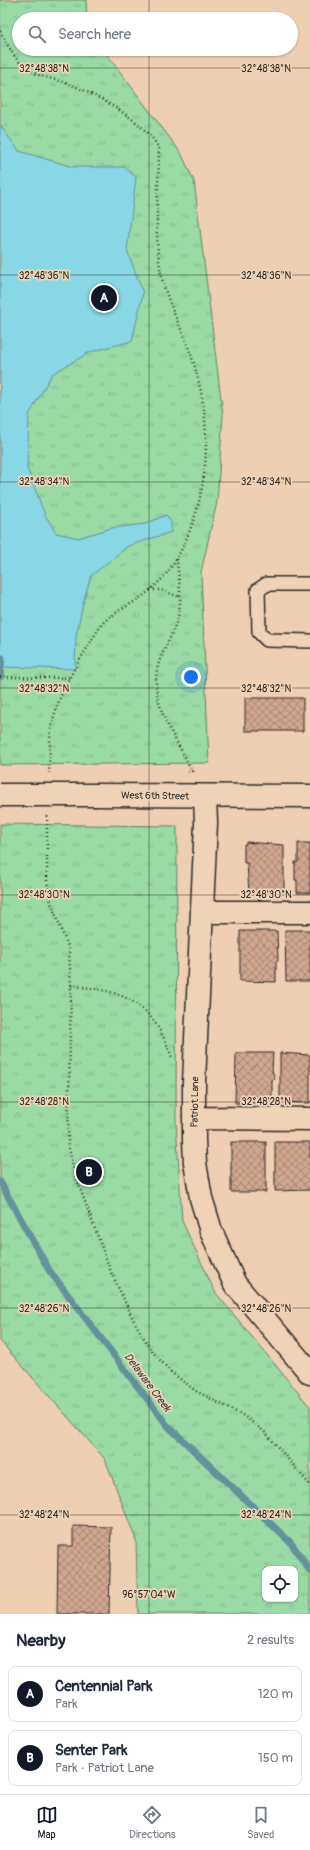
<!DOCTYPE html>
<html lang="en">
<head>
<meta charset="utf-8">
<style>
  :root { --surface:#fff; --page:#f6f6f7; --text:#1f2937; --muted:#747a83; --line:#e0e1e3; --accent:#111827 }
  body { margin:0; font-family:Pangolin,sans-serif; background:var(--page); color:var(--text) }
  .controls { position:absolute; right:12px; bottom:12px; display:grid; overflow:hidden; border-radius:8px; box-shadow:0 1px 3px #0004 }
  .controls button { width:36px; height:36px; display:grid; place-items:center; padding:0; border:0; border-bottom:1px solid var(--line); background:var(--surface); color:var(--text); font:20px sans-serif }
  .you { position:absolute; left:191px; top:677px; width:14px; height:14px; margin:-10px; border:3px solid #fff; border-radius:50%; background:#1a73e8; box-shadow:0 0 0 6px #1a73e833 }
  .badge { display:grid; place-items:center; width:26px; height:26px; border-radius:50%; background:var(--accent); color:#fff; font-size:13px; font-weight:700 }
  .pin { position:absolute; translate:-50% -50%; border:2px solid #fff; box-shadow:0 1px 4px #0006 }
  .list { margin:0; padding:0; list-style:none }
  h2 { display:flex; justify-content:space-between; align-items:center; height:52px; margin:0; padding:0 16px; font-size:17px }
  h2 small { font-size:13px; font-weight:400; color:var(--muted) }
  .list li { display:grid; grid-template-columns:26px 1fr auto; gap:12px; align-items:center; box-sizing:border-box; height:56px; margin:0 8px 8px; padding:0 8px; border:1px solid var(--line); border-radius:8px }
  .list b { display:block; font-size:15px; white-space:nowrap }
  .list p { margin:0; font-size:13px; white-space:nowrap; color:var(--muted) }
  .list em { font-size:13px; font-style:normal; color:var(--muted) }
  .icon { flex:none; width:22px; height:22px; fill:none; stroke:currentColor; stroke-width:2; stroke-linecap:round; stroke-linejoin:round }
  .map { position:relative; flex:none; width:310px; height:1614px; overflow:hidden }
  .search { position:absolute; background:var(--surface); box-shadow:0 1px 3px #0004; left:12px; right:12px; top:12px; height:44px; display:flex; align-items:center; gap:10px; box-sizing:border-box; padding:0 14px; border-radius:22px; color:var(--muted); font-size:15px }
  .sheet { height:180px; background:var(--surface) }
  nav { display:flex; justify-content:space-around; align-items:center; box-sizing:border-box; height:56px; border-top:1px solid var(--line); background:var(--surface); font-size:11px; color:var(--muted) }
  nav a { display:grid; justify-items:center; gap:2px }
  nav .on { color:var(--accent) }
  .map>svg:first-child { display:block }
  .grass { fill:url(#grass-tufts); stroke:#628268; fill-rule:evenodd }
  .water { fill:#89d7e6; stroke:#63929b }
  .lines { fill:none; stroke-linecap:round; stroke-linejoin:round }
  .stream { stroke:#63929b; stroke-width:7 }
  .building { fill:url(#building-cross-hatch); stroke:#2b2b2b }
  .service-casing { stroke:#2b2b2b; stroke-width:16 }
  .minor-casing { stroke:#2b2b2b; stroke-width:25 }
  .tertiary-casing { stroke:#2b2b2b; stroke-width:25 }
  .path { stroke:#2b2b2b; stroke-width:2.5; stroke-dasharray:1 3; stroke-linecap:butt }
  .service { stroke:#efd3b6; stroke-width:13 }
  .minor { stroke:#efd3b6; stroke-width:22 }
  .tertiary { stroke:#efd3b6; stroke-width:22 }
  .tertiary-bridge-casing { stroke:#2b2b2b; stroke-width:25; stroke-linecap:butt }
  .tertiary-bridge { stroke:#efd3b6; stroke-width:22 }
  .ticks { fill:none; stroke:#2b2b2b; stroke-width:1; stroke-opacity:0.45 }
  .labels { text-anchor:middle; stroke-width:3.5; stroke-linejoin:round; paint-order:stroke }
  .street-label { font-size:10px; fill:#2b2b2b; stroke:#efd3b6 }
  .water-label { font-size:11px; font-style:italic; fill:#394547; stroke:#efd3b6 }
  .ticks-label { font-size:10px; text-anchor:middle; fill:#2b2b2b; stroke:#efd3b6; stroke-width:3.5; stroke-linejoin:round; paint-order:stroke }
</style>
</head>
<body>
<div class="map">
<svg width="310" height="1614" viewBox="0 0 310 1614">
  <defs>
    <pattern id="grass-tufts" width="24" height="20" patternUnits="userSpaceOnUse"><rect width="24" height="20" fill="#99daa5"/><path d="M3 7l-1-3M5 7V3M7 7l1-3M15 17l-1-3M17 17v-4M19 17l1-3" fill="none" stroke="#84bb8e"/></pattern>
    <pattern id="building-cross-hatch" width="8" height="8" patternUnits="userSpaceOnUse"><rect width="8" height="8" fill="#d0a68e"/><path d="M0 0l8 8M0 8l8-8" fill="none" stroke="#a98774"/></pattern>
  </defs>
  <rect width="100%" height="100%" fill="#efcfb2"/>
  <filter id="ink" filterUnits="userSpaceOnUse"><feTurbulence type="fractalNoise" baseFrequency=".025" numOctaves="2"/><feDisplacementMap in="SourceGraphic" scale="8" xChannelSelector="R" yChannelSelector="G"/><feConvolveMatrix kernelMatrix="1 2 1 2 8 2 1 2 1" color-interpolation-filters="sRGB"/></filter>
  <g filter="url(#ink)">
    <path class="grass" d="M0,0h86l1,19h-68v30h84l78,104 13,28 29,234 -6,87 -16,70 8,191 -209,2z
      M0,824l177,2 -1,296 6,99 33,71 95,115v207h-172l-2,-74 -31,-81 -105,-118zM265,1569h30v30h-30z"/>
    <path class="water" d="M0,125l19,26 54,16h51l12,10 -9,73 16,43 -11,48 -42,11 -38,22 -23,41 -2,53 18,47 11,18 22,5 34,-10 33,-4 21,-9 5,7v10l-43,14 -37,30 -7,23 -8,37 -1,33 -75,-2z"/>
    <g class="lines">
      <path class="stream" d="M0,677l2,-19
        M0,1182l49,88 118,155 124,118 19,28"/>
    </g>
    <path class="building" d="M245,698h58v33h-58z
      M246,842l38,3v48h-35l-2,-30h-3v-19h2z
      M298,843h12v50h-13v-13h-2v-18h3z
      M285,930h25v51h-24z
      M240,931h37l1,30h-2v21l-36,-1z
      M236,1053h37l-1,17 3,9 -3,1v23h-37z
      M280,1053l30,2v48l-30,-1z
      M231,1142h35v50h-35z
      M275,1142h35v48l-35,1z
      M73,1526l38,1 -2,87h-52l1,-68h15z"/>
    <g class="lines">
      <defs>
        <path id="service" d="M310,584h-43l-9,6 1,42 8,8 43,1"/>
        <path id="minor" d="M205,796l1,27 -12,259v58l1,23 6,35 10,33 24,53 75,89
          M202,912h108
          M194,1118l116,1"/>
        <path id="tertiary" d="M96,795l214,1"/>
      </defs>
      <use href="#service" class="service-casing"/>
      <use href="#minor" class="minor-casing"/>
      <use href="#tertiary" class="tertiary-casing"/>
      <path class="path" d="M0,31c7,12 15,30 26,37 12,9 29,11 43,16 28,11 78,38 90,65 0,41 -6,83 2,124 5,28 20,53 29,79 24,68 22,142 -13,206 -6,11 -17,24 -27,32 -15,14 -35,20 -49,35 -20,34 -44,66 -50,105 -2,14 -1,29 -2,43
        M177,559c1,17 5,35 2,52 -3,24 -23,44 -23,69 -1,32 23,63 36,91l-4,1
        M150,590h11l19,7
        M0,677l70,1
        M47,816v65l4,22 18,46 2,37 -3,159 6,27 37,100 23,49 17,29 20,22 25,19 48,25 22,17 44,52
        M71,986c56,4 82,18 101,72"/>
      <use href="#service" class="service"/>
      <use href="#minor" class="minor"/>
      <use href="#tertiary" class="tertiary"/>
      <defs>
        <path id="tertiary-bridge" d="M0,795h96"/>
      </defs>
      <use href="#tertiary-bridge" class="tertiary-bridge-casing"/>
      <use href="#tertiary-bridge" class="tertiary-bridge"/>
    </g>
  </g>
  <path class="ticks" d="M149,0v19M149,49v1565M0,68h310M0,275h310M0,482h310M0,688h310M0,895h310M0,1102h310M0,1308h310M0,1515h310"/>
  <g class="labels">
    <g class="street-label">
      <text transform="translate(155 795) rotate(1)" y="4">West 6th Street</text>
      <text transform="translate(194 1102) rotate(-89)" y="4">Patriot Lane</text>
    </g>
    <g class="water-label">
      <text transform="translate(148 1382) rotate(53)" y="4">Delaware Creek</text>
    </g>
  </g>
  <g class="ticks-label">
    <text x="44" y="72">32°48'38"N</text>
    <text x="266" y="72">32°48'38"N</text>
    <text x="44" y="279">32°48'36"N</text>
    <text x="266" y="279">32°48'36"N</text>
    <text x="44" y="485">32°48'34"N</text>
    <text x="266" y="485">32°48'34"N</text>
    <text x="44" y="692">32°48'32"N</text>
    <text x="266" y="692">32°48'32"N</text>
    <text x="44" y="898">32°48'30"N</text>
    <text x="266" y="898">32°48'30"N</text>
    <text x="44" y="1105">32°48'28"N</text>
    <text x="266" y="1105">32°48'28"N</text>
    <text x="44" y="1312">32°48'26"N</text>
    <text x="266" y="1312">32°48'26"N</text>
    <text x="44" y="1518">32°48'24"N</text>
    <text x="266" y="1518">32°48'24"N</text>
    <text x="149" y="1598">96°57'04"W</text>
  </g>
</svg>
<div class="controls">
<button><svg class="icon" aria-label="locate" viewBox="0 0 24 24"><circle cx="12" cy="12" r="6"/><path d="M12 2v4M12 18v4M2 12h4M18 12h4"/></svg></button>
</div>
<div class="you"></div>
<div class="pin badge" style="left:104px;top:298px">A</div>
<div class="pin badge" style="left:89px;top:1172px">B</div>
<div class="search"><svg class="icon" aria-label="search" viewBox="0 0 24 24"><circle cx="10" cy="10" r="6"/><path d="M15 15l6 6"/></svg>Search here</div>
</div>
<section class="sheet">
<h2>Nearby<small>2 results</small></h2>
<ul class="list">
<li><span class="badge">A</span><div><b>Centennial Park</b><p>Park</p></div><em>120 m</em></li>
<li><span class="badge">B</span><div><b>Senter Park</b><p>Park · Patriot Lane</p></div><em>150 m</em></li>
</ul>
</section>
<nav>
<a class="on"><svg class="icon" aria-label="map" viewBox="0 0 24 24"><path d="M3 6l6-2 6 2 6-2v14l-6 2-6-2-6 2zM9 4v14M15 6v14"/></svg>Map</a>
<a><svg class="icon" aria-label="directions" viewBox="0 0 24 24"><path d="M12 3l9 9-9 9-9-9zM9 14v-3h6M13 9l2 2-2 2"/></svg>Directions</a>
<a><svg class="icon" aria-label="saved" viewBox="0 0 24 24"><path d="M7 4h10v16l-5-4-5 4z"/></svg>Saved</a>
</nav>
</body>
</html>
